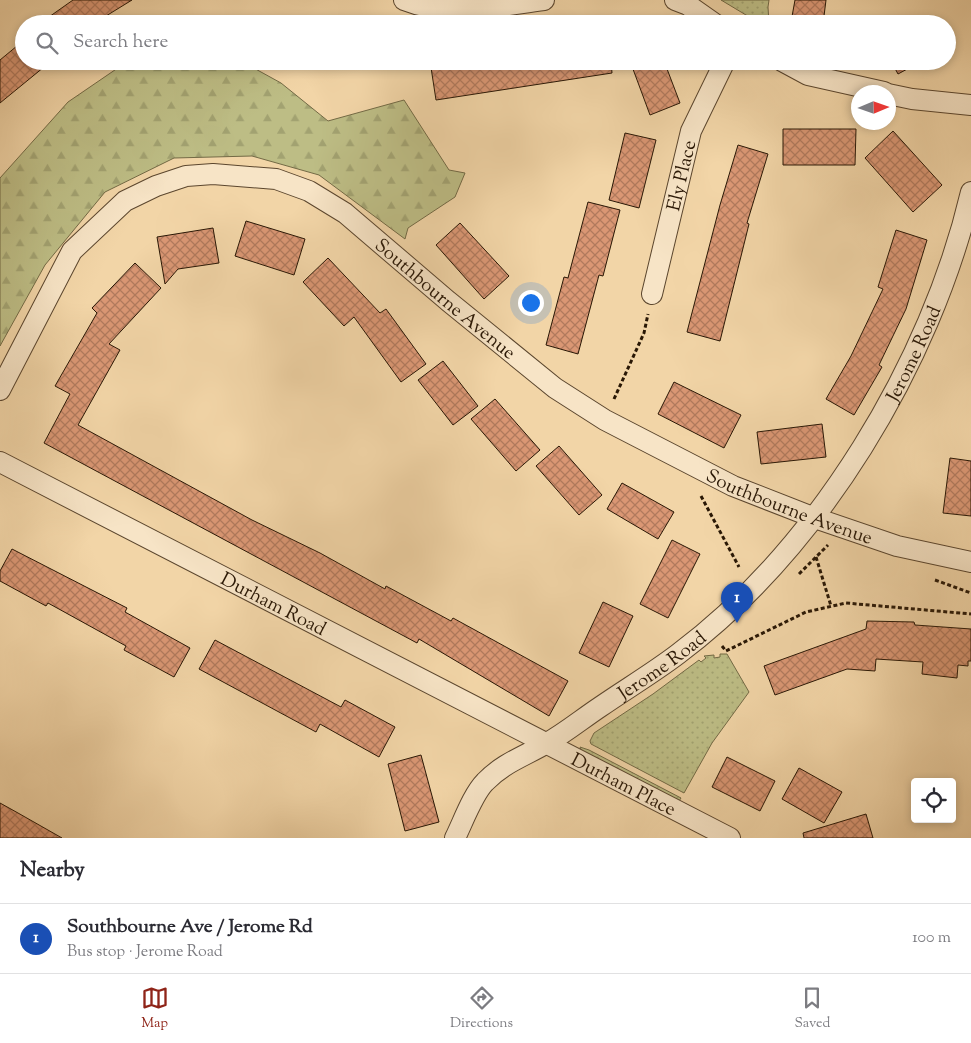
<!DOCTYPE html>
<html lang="en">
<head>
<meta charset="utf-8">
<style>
  :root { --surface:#fff; --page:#f7f7f7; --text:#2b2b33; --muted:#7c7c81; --line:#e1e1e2; --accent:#8f2418 }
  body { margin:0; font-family:"Sorts Mill Goudy",serif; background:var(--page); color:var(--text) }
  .controls { position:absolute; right:15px; bottom:15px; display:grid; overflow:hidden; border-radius:5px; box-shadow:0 2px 8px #0003 }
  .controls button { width:45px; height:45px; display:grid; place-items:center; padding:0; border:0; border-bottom:1px solid var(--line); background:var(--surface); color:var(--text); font:25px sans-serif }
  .compass { position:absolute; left:851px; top:85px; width:45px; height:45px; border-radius:50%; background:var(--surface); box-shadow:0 2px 8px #0003; rotate:88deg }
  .you { position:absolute; left:530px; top:302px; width:18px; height:18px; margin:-12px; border:4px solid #fff; border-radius:50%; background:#1a73e8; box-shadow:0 0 0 8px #1a73e833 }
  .badge { display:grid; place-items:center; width:32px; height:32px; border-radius:50%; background:var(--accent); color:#fff; font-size:16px; font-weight:700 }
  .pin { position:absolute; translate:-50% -41px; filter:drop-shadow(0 1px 2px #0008) }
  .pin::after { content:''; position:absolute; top:26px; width:18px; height:15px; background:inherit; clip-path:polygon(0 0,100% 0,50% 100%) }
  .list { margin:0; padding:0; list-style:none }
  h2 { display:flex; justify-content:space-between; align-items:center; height:65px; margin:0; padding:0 20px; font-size:21px }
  h2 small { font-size:16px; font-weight:400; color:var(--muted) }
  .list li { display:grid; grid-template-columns:32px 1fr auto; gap:15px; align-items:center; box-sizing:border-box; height:70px; padding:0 20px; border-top:1px solid var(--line) }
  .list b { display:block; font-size:19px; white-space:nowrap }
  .list p { margin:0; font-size:16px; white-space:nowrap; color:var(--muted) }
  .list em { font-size:16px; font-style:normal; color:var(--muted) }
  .icon { flex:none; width:28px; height:28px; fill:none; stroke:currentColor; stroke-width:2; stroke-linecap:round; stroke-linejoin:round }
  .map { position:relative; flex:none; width:971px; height:838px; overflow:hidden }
  .search { position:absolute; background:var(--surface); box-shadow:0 2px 8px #0003; left:15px; right:15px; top:15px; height:55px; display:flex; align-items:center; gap:12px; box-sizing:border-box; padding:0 18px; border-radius:28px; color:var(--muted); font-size:19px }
  .sheet { height:135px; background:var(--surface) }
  nav { display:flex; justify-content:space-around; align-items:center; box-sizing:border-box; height:70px; border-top:1px solid var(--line); background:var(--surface); font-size:14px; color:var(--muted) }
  nav a { display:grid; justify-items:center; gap:2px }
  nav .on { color:var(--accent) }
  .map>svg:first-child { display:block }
  .grass { fill:url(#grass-dots); stroke:#736a45 }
  .forest { fill:url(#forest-firs); stroke:#736a45 }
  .building { fill:url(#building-cross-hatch); stroke:#291705 }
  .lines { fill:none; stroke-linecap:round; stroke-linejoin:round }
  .minor-casing { stroke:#5b462e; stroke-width:22 }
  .path { stroke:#291705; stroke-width:3; stroke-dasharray:4 2.5; stroke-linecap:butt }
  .minor { stroke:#f7e4c6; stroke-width:20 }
  .labels { text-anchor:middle; stroke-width:5; stroke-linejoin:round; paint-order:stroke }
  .street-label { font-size:19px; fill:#291705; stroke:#f7e4c6 }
</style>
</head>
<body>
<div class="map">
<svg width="971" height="838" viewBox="0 0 971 838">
  <defs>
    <pattern id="grass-dots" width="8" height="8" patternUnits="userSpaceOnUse" patternTransform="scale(1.25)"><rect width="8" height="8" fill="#bdbd85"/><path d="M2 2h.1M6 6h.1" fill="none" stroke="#a2a271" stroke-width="1.8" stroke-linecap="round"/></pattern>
    <pattern id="forest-firs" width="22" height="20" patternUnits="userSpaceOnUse" patternTransform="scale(1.25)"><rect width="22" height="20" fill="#bdbd85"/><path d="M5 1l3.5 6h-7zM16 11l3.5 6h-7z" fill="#a2a271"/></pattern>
    <pattern id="building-cross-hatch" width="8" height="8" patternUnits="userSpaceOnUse" patternTransform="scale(1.25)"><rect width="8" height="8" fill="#da9774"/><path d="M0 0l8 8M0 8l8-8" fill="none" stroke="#b17a5d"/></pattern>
  </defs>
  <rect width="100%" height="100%" fill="#f2d5a7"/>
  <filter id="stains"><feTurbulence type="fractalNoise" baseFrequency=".004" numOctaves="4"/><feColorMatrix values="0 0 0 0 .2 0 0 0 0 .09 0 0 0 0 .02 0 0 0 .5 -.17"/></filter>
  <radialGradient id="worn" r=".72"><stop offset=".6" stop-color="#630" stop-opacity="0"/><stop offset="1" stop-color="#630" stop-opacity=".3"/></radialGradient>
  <path class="grass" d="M721,0h48l-1,7 1,17h-8z
    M720,654h7l22,38 -37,51 -28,50 -93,-49 -1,-3 4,-8 59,-39 46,-34 2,2 5,-4 -2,-2 10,-1v3l6,-1z
    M580,747l9,3 92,48 -2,3 -97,-49z"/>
  <path class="forest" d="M128,61h113l40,22 47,38 76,-21 45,70 16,3 -10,24 -47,31 -3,11 -86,-64 -67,-19 -78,2 -69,34 -60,73 -45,81v-168l68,-76z"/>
  <path class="building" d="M73,0h59l-39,24h-54z
    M795,0h31l-3,24 -32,-2z
    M23,41l1,20h15l5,6 -44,36v-43z
    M430,61h181l1,12 -176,27z
    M630,61h34l16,42 -30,12z
    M891,61h31l-24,13z
    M783,129h73l-1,36h-72z
    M893,131l49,54 -29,27 -48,-54z
    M625,133l31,7 -17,68 -30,-8z
    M738,145l30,9 -21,69 2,1 -29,117 -33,-9 33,-127z
    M588,202l32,8 -17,66 -4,-1 -21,79 -32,-9 18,-68 4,1z
    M246,221l59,18 -11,36 -59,-19z
    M460,223l49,53 -25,23 -48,-54z
    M213,228l6,35 -41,6 -13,15 -8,-47z
    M896,230l31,10 -21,69 -27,56 3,2 -28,48 -28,-16 25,-43 32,-67 -5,-2z
    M328,258l52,55 6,-4 40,55 -25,18 -47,-65 -10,9 -41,-44z
    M135,263l26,25 -52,56 11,6 -42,75 174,95 68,33 65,36 1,-3 65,35 2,-3 115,63 -19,35 -130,-77 -2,4 -373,-200 26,-49 -15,-8 42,-73 -5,-5z
    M443,361l35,45 -25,19 -35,-45z
    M674,382l67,33 -17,33 -66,-34z
    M495,399l45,51 -24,21 -45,-52z
    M822,424l4,33 -65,7 -4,-32z
    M559,446l43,49 -23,20 -43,-49z
    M950,458l21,3v55l-28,-3z
    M622,483l52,29 -16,27 -51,-30z
    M672,540l28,14 -32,64 -28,-14z
    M12,549l115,59 -2,4 65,36 -16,29 -50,-27 2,-4 -78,-43 -2,3 -46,-25v-10z
    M603,602l30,14 -24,51 -30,-14z
    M867,621l47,1 1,3 56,4v32h-3v5l-10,-1 -1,13 -35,-4 1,-12 -47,-3 -1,12 -28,-2 -72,26 -11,-29 102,-37z
    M215,640l126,67 4,-7 50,27 -16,30 -59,-33 -4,8 -117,-63z
    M421,755l18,67 -34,9 -17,-67z
    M727,757l48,24 -15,30 -48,-24z
    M799,768l43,24 -18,31 -42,-24z
    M0,803l18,10 44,25h-62z
    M866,814l7,24h-69l-1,-5z"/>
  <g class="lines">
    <defs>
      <g id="minor">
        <path d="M404,0c45,18 93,6 140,0"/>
        <path d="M675,0l13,5 27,19"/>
        <path d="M782,61l26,14 76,17"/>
        <path d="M888,94l24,5 59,6"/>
        <path id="s1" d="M652,294l39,-163 34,-70"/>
        <path id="s2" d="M0,390l72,-139 53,-50 31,-15 30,-10 27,-2 63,5 33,12 36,22 103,88 107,87 50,32 128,66 82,32 82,28 74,16"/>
        <path id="s3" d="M0,462l730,376"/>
        <path id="s4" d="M455,838c8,-16 18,-44 30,-56 18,-19 40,-26 62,-39 18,-10 35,-24 53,-36 26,-18 53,-34 78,-53 141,-106 253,-291 293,-462"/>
      </g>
    </defs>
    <use href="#minor" class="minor-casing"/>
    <path class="path" d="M614,399l30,-66 4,-19
      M701,496l38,71
      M816,557l15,49
      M799,574l29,-29
      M935,580l36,13
      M722,646l4,5 80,-39 40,-9 125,11"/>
    <use href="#minor" class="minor"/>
  </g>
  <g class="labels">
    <g class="street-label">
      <text dy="7" stroke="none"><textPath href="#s1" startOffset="122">Ely Place</textPath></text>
      <text dy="7" stroke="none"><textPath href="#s2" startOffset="595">Southbourne Avenue</textPath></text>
      <text dy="7" stroke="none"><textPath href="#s4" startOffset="681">Jerome Road</textPath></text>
      <text dy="7" stroke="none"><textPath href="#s2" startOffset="1000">Southbourne Avenue</textPath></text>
      <text dy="7" stroke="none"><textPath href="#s3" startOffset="308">Durham Road</textPath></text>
      <text dy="7" stroke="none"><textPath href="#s4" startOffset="276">Jerome Road</textPath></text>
      <text dy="7" stroke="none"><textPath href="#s3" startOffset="702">Durham Place</textPath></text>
    </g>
  </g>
  <rect width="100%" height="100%" filter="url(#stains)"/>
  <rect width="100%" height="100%" fill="url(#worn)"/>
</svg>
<div class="controls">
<button><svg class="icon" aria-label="locate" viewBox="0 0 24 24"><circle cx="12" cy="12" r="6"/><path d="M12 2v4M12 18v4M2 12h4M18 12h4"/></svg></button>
</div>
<svg class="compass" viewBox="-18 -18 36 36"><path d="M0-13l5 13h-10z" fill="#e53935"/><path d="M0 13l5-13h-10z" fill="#7c7c81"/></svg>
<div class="you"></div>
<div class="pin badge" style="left:737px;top:623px;background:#1a4fb4">1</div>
<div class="search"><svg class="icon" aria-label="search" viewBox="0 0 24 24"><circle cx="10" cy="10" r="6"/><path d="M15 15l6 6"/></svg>Search here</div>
</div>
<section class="sheet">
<h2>Nearby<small></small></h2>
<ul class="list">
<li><span class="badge" style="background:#1a4fb4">1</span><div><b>Southbourne Ave / Jerome Rd</b><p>Bus stop · Jerome Road</p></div><em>100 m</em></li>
</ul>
</section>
<nav>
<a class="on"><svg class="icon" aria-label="map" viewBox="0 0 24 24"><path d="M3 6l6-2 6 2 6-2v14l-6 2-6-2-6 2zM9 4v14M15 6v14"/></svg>Map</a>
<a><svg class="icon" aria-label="directions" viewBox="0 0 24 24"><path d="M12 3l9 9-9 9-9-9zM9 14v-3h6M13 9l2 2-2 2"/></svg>Directions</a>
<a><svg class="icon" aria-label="saved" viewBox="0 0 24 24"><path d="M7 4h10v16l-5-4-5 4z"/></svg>Saved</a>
</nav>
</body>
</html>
